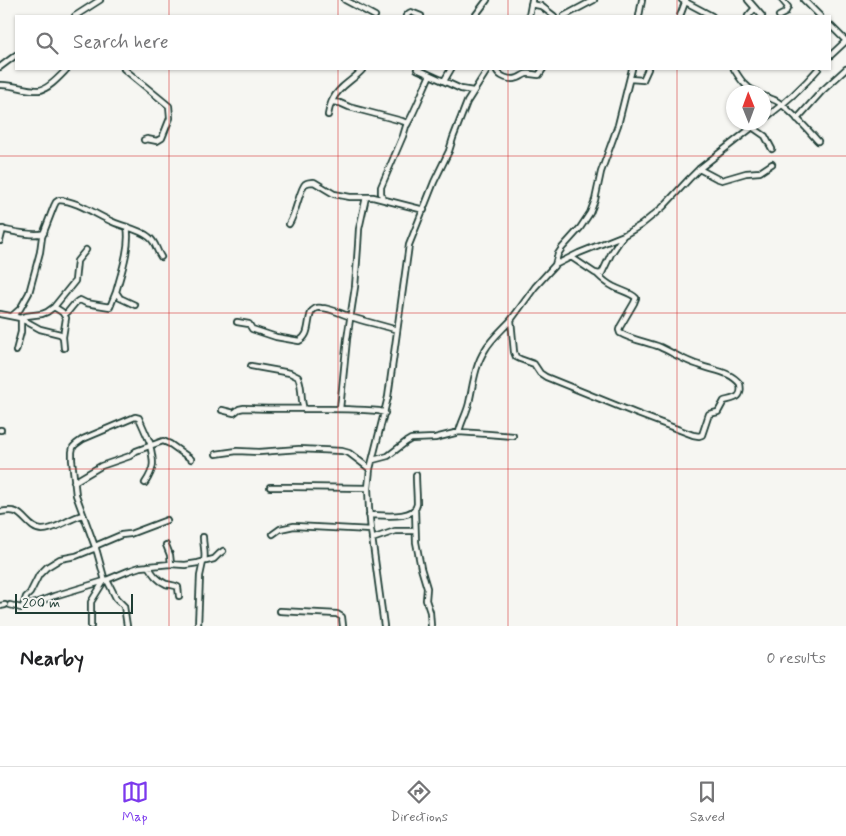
<!DOCTYPE html>
<html lang="en">
<head>
<meta charset="utf-8">
<style>
  :root { --surface:#fff; --page:#f6f6f6; --text:#202124; --muted:#757577; --line:#e0e0e0; --accent:#7c3aed }
  body { margin:0; font-family:Mynerve,sans-serif; background:var(--page); color:var(--text) }
  .compass { position:absolute; left:726px; top:85px; width:45px; height:45px; border-radius:50%; background:var(--surface); box-shadow:0 1px 4px #0004; rotate:359deg }
  .scale { position:absolute; left:15px; bottom:12px; width:118px; box-sizing:border-box; padding-left:5px; border:2px solid #1f3d34; border-top:0; font-size:14px; line-height:18px; white-space:nowrap; color:#1f3d34; -webkit-text-stroke:4px #f6f6f2; paint-order:stroke }
  .list { margin:0; padding:0; list-style:none }
  h2 { display:flex; justify-content:space-between; align-items:center; height:65px; margin:0; padding:0 20px; font-size:21px }
  h2 small { font-size:16px; font-weight:400; color:var(--muted) }
  .icon { flex:none; width:28px; height:28px; fill:none; stroke:currentColor; stroke-width:2; stroke-linecap:round; stroke-linejoin:round }
  .map { position:relative; flex:none; width:846px; height:626px; overflow:hidden }
  .search { position:absolute; background:var(--surface); box-shadow:0 1px 4px #0004; left:15px; right:15px; top:15px; height:55px; display:flex; align-items:center; gap:12px; box-sizing:border-box; padding:0 18px; border-radius:0px; color:var(--muted); font-size:19px }
  .sheet { height:140px; background:var(--surface) }
  nav { display:flex; justify-content:space-around; align-items:center; box-sizing:border-box; height:70px; border-top:1px solid var(--line); background:var(--surface); font-size:14px; color:var(--muted) }
  nav a { display:grid; justify-items:center; gap:2px }
  nav .on { color:var(--accent) }
  .map>svg:first-child { display:block }
  .lines { fill:none; stroke-linecap:round; stroke-linejoin:round }
  .minor-casing { stroke:#1f3d34; stroke-width:8 }
  .minor { stroke:#f6f6f2; stroke-width:4.5 }
  .grid { fill:none; stroke:#d62828; stroke-width:1; stroke-opacity:0.55 }
</style>
</head>
<body>
<div class="map">
<svg width="846" height="626" viewBox="0 0 846 626">
  <rect width="100%" height="100%" fill="#f6f6f2"/>
  <filter id="ink" filterUnits="userSpaceOnUse"><feTurbulence type="fractalNoise" baseFrequency=".02" numOctaves="2"/><feDisplacementMap in="SourceGraphic" scale="10" xChannelSelector="R" yChannelSelector="G"/><feConvolveMatrix kernelMatrix="1 2 1 2 8 2 1 2 1" color-interpolation-filters="sRGB"/></filter>
  <g filter="url(#ink)">
    <g class="lines">
      <defs>
        <path id="minor" d="M345,0l30,16
          M682,0l30,16
          M748,0l14,16
          M804,0l16,16
          M531,4l10,2 13,10
          M75,16l25,-16
          M406,16l3,-3 2,-1 10,4
          M475,16l12,-16
          M529,16l3,-16
          M564,16l30,-16
          M639,16l3,-16
          M680,16l6,-16
          M748,16l7,-8
          M779,16l6,-3 3,-6 -6,-7
          M830,25l16,16
          M830,56l16,-15
          M0,67l16,-12
          M124,69l45,37 1,12 -8,20 -5,3 -10,-2 -3,1
          M417,69l44,20 12,2
          M496,69c3,8 14,12 22,9 3,-1 5,-3 8,-4 4,-1 8,1 13,1l4,-6
          M734,69c6,10 11,18 22,23
          M630,79l13,1 5,-11
          M444,81l7,-12
          M0,85c13,-1 26,6 39,5 9,0 22,-15 28,-21
          M764,96c4,2 10,3 14,6 15,10 28,26 40,39
          M332,102l8,1 9,4 53,14 5,2 -4,13 -22,51v6l2,6
          M328,115c1,-5 2,-11 5,-16 6,-13 21,-19 30,-30
          M764,119c20,-15 38,-31 54,-50
          M797,119l25,-28 24,-22
          M407,125c9,-16 15,-33 23,-50
          M752,127l13,9 7,13
          M699,169l17,9 6,2 24,-7 14,-1 12,-8
          M289,224c7,-10 11,-36 16,-40 3,-2 6,-2 9,-2l20,12 16,3h23l51,13
          M127,227c4,18 -6,47 -11,65l4,6 15,7
          M0,229c11,2 34,8 44,4
          M0,241l3,-12
          M571,257l24,16 4,1 3,-1 9,-19 12,-18
          M555,265l24,-12 45,-18 17,-10 22,-18 26,-28 10,-10 60,-47
          M597,274c5,5 11,10 17,13 7,4 16,5 22,11l-2,5 -14,24 -1,3 1,3c12,7 27,9 40,14 13,6 25,14 39,18 15,6 31,6 41,19 3,14 -5,14 -16,17l-6,11 -9,2 -7,21 -3,1 -6,-1 -58,-22 -89,-36 -6,-4 -6,-9 -14,-5 -4,-2 -2,-5 -3,-32 24,-33 20,-22 3,-11 4,-6 18,-20 10,-15 5,-13 6,-28 17,-47 14,-56
          M54,307l8,5 4,6 -3,19
          M0,314l20,4 20,11 20,5 3,3 1,11
          M64,315c7,-4 9,-13 16,-15l6,3 24,4 6,-15
          M12,316l8,-7 9,-16 11,-41 2,-15 12,-31 2,-4 3,-2c19,1 37,15 54,22 11,5 26,7 36,15 7,5 7,13 12,20
          M20,318l6,-2 16,-2 5,-2 7,-5 21,-26 2,-20 9,-11
          M237,322l12,2 3,5 24,8 23,4c11,-5 8,-18 12,-28 2,-4 6,-6 10,-5 10,0 20,6 30,9 15,5 31,8 46,13
          M16,351l5,-19v-14
          M251,366l39,7 8,4c5,10 2,22 6,32
          M340,409l7,-70 8,-52 3,-41 1,-17 7,-32
          M222,410l12,3 5,-4 5,-1c45,2 90,-1 135,3l6,2
          M0,430h1
          M459,432c2,-10 8,-19 10,-29 4,-18 6,-38 16,-53 6,-11 17,-20 26,-30
          M216,454l21,-3 22,1 40,-3 43,2 7,2 21,16
          M373,460l15,-4 18,-14 5,-3 24,-1 24,-6 29,2 25,2
          M74,482l27,-16 29,-10 6,-5 27,-10 7,3 21,15
          M145,483c10,-15 9,-21 5,-38
          M270,487h21l77,1
          M415,509l1,33 5,26 6,20 -1,12 4,12 1,14
          M0,512c5,-1 11,-2 16,0 9,4 15,18 26,18 14,0 27,-12 41,-15
          M369,515c12,0 46,5 48,-11 0,-9 -1,-20 -1,-29
          M273,534l7,-5 14,-3 77,4
          M203,537c0,8 3,17 1,24
          M372,539l23,-8h20
          M166,545l4,10 1,9
          M95,546l26,-11 9,-1 37,-14
          M148,566c5,8 9,14 18,18 4,1 8,1 12,3l1,9
          M107,580l9,18 8,8 3,20
          M105,581l-8,-29 -21,-57 -4,-35v-8l1,-5 3,-3 7,-5 52,-22 4,1 12,27
          M10,605l11,3 4,-1 29,-11 50,-15 24,-10 12,-4 30,-3 15,1 13,-2 16,-4 5,-5 4,-3
          M0,606l5,-1
          M23,607l3,-10 4,-4 9,-18 8,-8 13,-8 16,-3 20,-8
          M280,611l57,3 5,3 1,9
          M91,626v-24l13,-21
          M198,626l2,-50 3,-14
          M384,626l-13,-96 -2,-21 -1,-21 2,-19 18,-72 21,-152 25,-63 15,-31 4,-13 14,-36 21,-33"/>
      </defs>
      <use href="#minor" class="minor-casing"/>
      <use href="#minor" class="minor"/>
    </g>
  </g>
  <path class="grid" d="M169,0v16M338,0v16M508,0v16M677,0v16M169,69v557M338,69v557M508,69v557M677,69v557M0,156h846M0,313h846M0,469h846"/>
</svg>
<svg class="compass" viewBox="-18 -18 36 36"><path d="M0-13l5 13h-10z" fill="#e53935"/><path d="M0 13l5-13h-10z" fill="#757577"/></svg>
<div class="scale">200 m</div>
<div class="search"><svg class="icon" aria-label="search" viewBox="0 0 24 24"><circle cx="10" cy="10" r="6"/><path d="M15 15l6 6"/></svg>Search here</div>
</div>
<section class="sheet">
<h2>Nearby<small>0 results</small></h2>
<ul class="list">
</ul>
</section>
<nav>
<a class="on"><svg class="icon" aria-label="map" viewBox="0 0 24 24"><path d="M3 6l6-2 6 2 6-2v14l-6 2-6-2-6 2zM9 4v14M15 6v14"/></svg>Map</a>
<a><svg class="icon" aria-label="directions" viewBox="0 0 24 24"><path d="M12 3l9 9-9 9-9-9zM9 14v-3h6M13 9l2 2-2 2"/></svg>Directions</a>
<a><svg class="icon" aria-label="saved" viewBox="0 0 24 24"><path d="M7 4h10v16l-5-4-5 4z"/></svg>Saved</a>
</nav>
</body>
</html>
